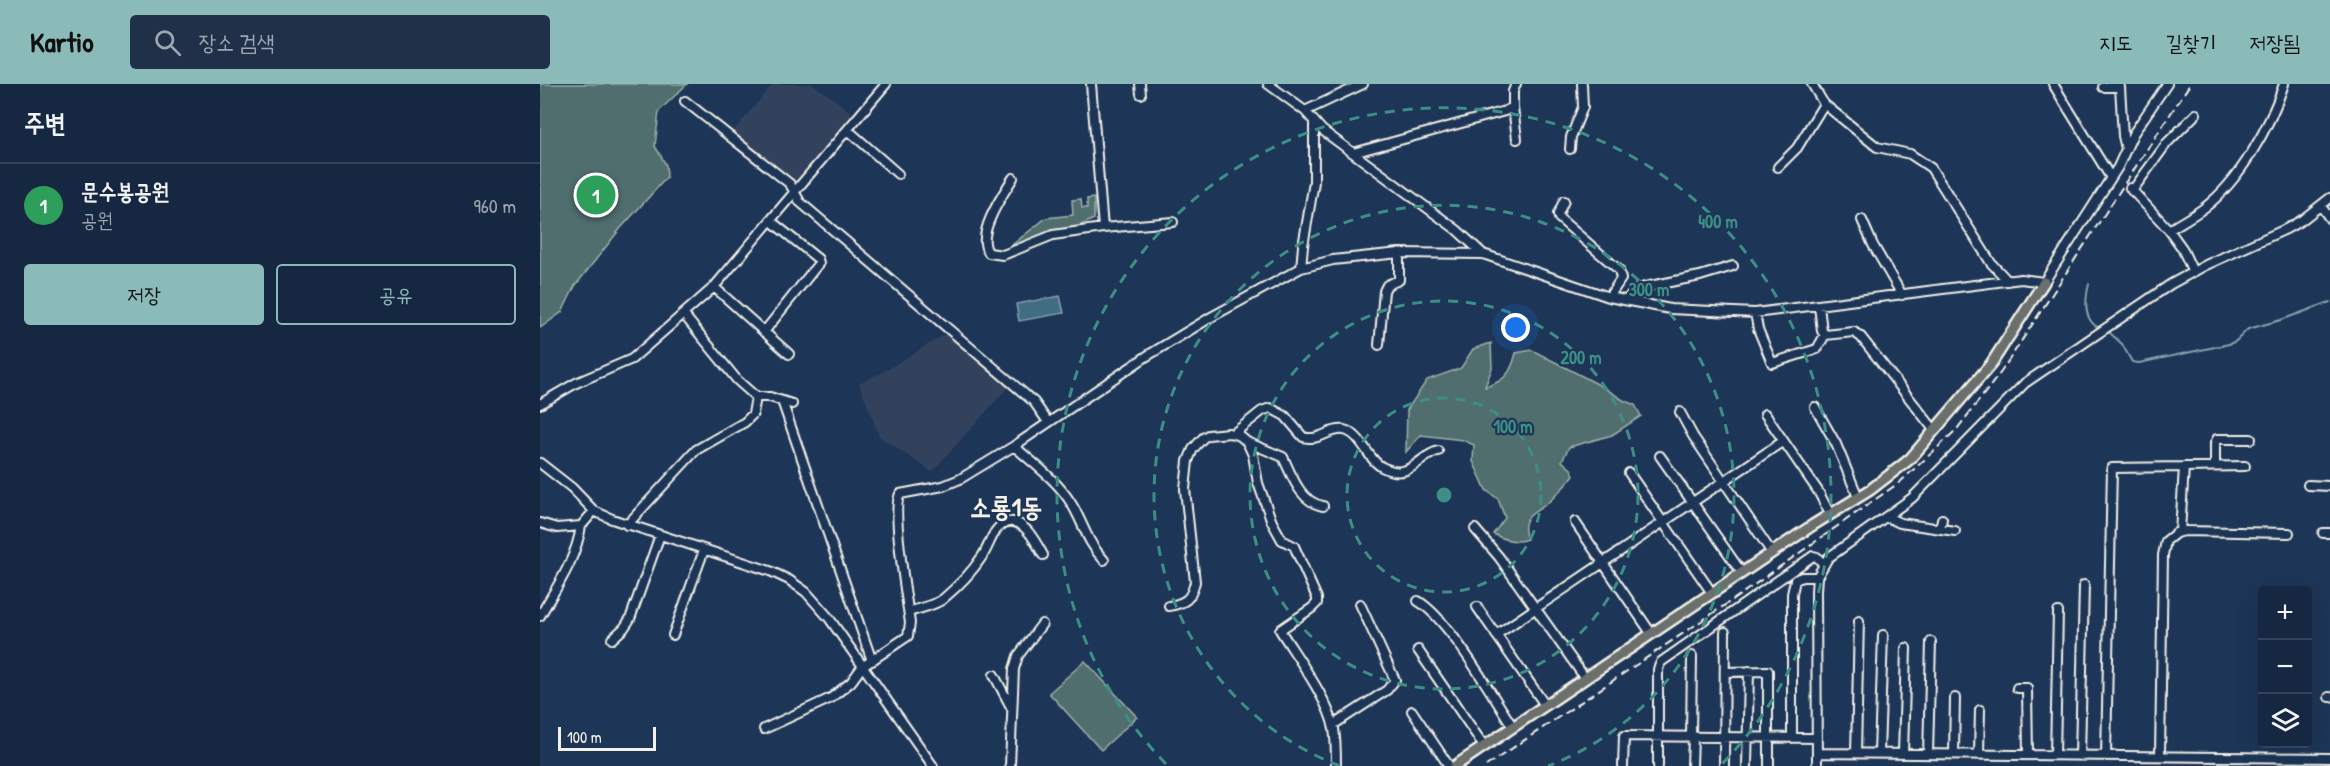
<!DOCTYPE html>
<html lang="ko">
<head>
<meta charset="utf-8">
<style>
  :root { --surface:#162841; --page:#1f3048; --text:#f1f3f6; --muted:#9ea6b1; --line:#35445a; --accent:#8bbbb9 }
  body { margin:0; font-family:"Patrick Hand","Poor Story",sans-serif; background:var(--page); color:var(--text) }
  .controls { position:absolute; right:18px; bottom:18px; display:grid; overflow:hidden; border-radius:6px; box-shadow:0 6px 24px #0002 }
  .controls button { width:54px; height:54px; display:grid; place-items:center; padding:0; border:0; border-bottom:2px solid var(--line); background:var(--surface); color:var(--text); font:30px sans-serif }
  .scale { position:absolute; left:18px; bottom:15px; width:98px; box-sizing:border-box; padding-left:6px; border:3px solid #f4f1e8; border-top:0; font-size:16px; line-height:21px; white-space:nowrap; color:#f4f1e8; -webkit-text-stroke:4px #1d3557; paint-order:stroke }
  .you { position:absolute; left:976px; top:244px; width:21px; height:21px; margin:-15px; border:4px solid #fff; border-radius:50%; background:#1a73e8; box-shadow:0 0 0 9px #1a73e833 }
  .badge { display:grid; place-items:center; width:39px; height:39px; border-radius:50%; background:var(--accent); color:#fff; font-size:20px; font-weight:700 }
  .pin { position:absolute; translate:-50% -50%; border:3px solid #fff; box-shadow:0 2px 6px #0006 }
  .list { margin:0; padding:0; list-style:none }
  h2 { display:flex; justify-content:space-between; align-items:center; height:78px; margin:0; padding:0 24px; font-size:26px }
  h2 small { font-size:20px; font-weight:400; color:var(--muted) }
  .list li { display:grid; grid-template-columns:39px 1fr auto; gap:18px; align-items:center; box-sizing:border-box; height:84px; padding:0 24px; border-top:2px solid var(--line) }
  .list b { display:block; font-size:22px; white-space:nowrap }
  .list p { margin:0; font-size:20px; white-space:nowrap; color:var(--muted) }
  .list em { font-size:20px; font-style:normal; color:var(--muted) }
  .actions { display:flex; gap:12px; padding:18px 24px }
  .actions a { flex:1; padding:14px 0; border:2px solid var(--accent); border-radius:6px; text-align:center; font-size:21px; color:var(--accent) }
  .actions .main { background:var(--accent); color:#111 }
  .icon { flex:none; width:33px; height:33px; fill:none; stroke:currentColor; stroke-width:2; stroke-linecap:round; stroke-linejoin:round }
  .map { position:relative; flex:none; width:1790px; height:682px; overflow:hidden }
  header { display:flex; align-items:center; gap:36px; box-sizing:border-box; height:84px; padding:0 30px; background:var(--accent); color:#111 }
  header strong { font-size:28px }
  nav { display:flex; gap:33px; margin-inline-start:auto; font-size:21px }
  .search { width:420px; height:54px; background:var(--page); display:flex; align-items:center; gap:15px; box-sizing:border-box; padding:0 21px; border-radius:6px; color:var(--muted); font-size:22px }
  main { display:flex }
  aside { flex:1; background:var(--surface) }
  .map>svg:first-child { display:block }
  .built { fill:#31425d }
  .green { fill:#4f6e6d; stroke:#a2b0aa; stroke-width:1.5 }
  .water { fill:#406c84; stroke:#88a1ac; stroke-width:1.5 }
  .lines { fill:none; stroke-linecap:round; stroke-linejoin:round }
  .stream { stroke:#88a1ac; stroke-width:2 }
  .minor-casing { stroke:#f4f1e8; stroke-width:12 }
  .major-casing { stroke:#f4f1e8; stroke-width:14 }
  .minor { stroke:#1d3557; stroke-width:8 }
  .major { stroke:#6c706d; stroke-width:9 }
  .rail { stroke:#f4f1e8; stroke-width:2; stroke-dasharray:9 4.5; stroke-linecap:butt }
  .ring { fill:none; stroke:#3d8f86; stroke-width:3; stroke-dasharray:10 8 }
  .labels { text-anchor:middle; stroke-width:4.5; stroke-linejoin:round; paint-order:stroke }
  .quarter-label { font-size:26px; font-weight:bold; fill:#f4f1e8; stroke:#1d3557 }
  .centre { fill:#3d8f86; stroke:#1d3557; stroke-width:3 }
  .ring-label { font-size:18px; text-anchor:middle; font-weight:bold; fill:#3d8f86; stroke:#1d3557; stroke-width:4.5; stroke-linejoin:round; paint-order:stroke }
</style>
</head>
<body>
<header>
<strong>Kartio</strong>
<div class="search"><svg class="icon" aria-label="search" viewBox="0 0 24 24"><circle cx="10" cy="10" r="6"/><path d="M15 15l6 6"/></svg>장소 검색</div>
<nav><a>지도</a><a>길찾기</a><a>저장됨</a></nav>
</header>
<main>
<aside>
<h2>주변<small></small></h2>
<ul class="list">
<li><span class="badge" style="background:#2e9e5b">1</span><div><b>문수봉공원</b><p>공원</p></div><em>960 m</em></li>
</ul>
<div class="actions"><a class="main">저장</a><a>공유</a></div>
</aside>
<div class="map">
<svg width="1790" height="682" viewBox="0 0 1790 682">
  <rect width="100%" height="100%" fill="#1d3557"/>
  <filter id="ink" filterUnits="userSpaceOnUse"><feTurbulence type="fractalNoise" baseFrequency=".0167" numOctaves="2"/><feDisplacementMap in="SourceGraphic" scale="12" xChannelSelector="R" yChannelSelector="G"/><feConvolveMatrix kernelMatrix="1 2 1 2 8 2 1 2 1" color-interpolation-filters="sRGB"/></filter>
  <g filter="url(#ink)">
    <path class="built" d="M233,0h40l39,29 -58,70 -63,-49z
      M410,247l60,54 -78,87 -53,-36 -20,-53 24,-11z"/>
    <path class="green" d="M0,0h147l-28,27 -4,35 11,19 1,12 -47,52 -45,57 -13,26 -22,16z
      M554,114v21l-17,8 -25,3 -49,22 43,-34 27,-3 -1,-15 9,-1 1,9h5v-9z
      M951,259l1,25 -7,19c20,-6 26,-14 31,-34l16,-3 71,37 20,13 12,5 6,11 -29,19 -43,12 -7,14 9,8 3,6c-7,9 -15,17 -23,25 -14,14 -33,14 -24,39 -11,5 -24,0 -34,-5l12,-16 -7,-19 -12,-9 -13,-29 1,-16 -11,-5 -42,-5 -15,17 1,-42 20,-30 34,-12 12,-19z
      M545,577l52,56 -36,33 -52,-57z"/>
    <path class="water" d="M520,212l4,17 -45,8 -3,-17z"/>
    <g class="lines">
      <path class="stream" d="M1549,200c-4,16 -6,36 10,44
        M1570,249l12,11 10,18 7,1 90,-19 7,-3 12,-12 33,-9 49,-18"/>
      <defs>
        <path id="minor" d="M600,0l1,10
          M728,0l37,27 17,19 135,100 26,24
          M1272,0l12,20 53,43 33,7 21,14 60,95 17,18
          M1513,0l58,94
          M1563,3h17l3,49 3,13
          M145,17l105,83 10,18 234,200 14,20
          M973,23l4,32
          M765,27l58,-27
          M308,46l50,44
          M1030,65l1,-12 12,-30 -1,-23
          M813,69l152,-42 8,-4v-16l3,-7
          M1238,83l19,-19 27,-44
          M473,94c-10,16 -39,58 -24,75l14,2 50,-20 50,-7 -12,-144
          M1590,104l39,42 13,18 11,24
          M1592,107l35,-48 29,-29
          M1024,117l-6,13 1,4 60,52 2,9 -12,18
          M1781,122l9,13
          M1322,136l11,25 29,50
          M563,144l70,-6
          M1629,146c11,-7 24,-14 35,-22 36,-27 66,-82 80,-124
          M761,184l2,-22 11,-64v-61
          M174,203l75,67
          M1087,216l7,-9 11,-4 55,-11 33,-10
          M1279,222l3,25 3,4 29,-3 7,5 74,94
          M1215,229l3,16 14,34 45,-14 8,-14
          M144,231l53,65 19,17h14l22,7
          M224,248l55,-69 -1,-4 -47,-38
          M839,261l5,-54 3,-6 12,-5v-27
          M242,317l90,260
          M0,320l36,-21 56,-24 82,-72 172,-203
          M1275,323l21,37 22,53
          M1140,328l13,24 79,117
          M1225,330l53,77 12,23
          M693,350l29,-23 8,-3 15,8 18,21c16,5 26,-9 41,-7 19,4 23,31 40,38 27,12 33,-11 54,-17
          M707,358l36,15c9,19 17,45 40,49
          M474,362c20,18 43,34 57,57 12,19 16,40 33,57
          M1120,372l82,117
          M0,379l32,25 22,23 18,8 158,52 19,9 17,12 23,26 104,148
          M1675,381v-22l2,-4h34
          M1089,389l83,120
          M1768,401l22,1
          M1347,433l13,6 55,8
          M1035,438l76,111
          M0,439l17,5 24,-2 13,-15
          M87,441l69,-75 49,-28 8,-8 3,-17
          M935,445l24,28 86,121
          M1400,445l2,-10
          M1640,448l4,-65 61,-1
          M1783,449h7
          M878,517c31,18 73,93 95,126
          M629,522c17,-3 22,-7 26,-24l-10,-93 3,-28 5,-12 10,-11 5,-3 21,-2 11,3 7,6 6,13 5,28 14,39 10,18 12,6 23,52v5l-5,5 -32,22c16,26 49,70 54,99 2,12 2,25 2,37
          M937,523l68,98
          M369,528c10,-4 25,-6 34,-13 13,-11 29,-27 38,-41 9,-11 11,-32 27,-36 17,-3 28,21 35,33
          M0,532c17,-30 36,-56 41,-90
          M133,551l31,-85
          M956,551l286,-193
          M72,555l12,-11 6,-9 30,-84
          M878,566l66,96
          M1185,588l43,-1v67
          M454,591l18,34
          M1477,604h10l1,67
          M1789,613h1
          M872,627l37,55
          M793,641l54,-35 8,-10 -35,-76
          M224,645l67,-31 20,-16 11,-15 46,-31 2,-13c-3,-22 -19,-115 -10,-129l43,-8 17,-7 54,-33 133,-90 66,-40 88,-48 32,-8 66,-7 84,1 126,43 61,12 85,4 266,-34 23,3 74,-115 15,-33 34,-50
          M1151,653l1,-81
          M1252,654v-144l3,-14 7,-3h15
          M1277,669l513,5
          M1316,669l3,-132
          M1339,669l4,-118
          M1363,670l3,-106
          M1388,670l3,-112
          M1414,670l1,-56
          M1439,670l1,-44
          M1515,671l3,-143
          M1540,672l4,-171
          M1566,672l6,-288 72,-1
          M1620,672l3,-201 3,-14 10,-8 9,-2 104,2
          M470,682l4,-97 4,-13 24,-32
          M1083,682l1,-30 193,2
          M1118,682v-97l3,-7 152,-106 4,1 6,7
          M1152,682l1,-29
          M1184,682l1,-134
          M1207,682l2,-95
          M1229,682v-28
          M1277,682l-1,-175 1,-14 11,-19 84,-60 113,-115 146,-99 35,-19 80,-36 16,-9 28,-22"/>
        <path id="major" d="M915,682l358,-241 57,-35 40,-31 81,-95 53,-82"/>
      </defs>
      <use href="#minor" class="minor-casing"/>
      <use href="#major" class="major-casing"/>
      <use href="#minor" class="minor"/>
      <use href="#major" class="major"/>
      <path class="rail" d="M946,682l251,-169 163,-115 36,-33 21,-20 44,-57 189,-288"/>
    </g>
  </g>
  <g class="ring">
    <circle cx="904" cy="411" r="97"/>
    <circle cx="904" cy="411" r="194"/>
    <path d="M800 682A290 290 0 1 1 1008 682"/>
    <path d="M626 680A387 387 0 1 1 1182 680"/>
  </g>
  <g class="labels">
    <g class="quarter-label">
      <text x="466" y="432">소룡1동</text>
    </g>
  </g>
  <circle cx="904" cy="411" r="9" class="centre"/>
  <g class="ring-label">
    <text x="1178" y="144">400 m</text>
    <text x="1109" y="212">300 m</text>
    <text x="1041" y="280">200 m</text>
    <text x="973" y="349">100 m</text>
  </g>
</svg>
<div class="controls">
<button>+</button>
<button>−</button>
<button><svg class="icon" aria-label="layers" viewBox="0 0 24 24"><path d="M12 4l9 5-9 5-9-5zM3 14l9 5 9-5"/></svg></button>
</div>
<div class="scale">100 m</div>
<div class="you"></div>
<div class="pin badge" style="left:56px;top:111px;background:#2e9e5b">1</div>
</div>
</main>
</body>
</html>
